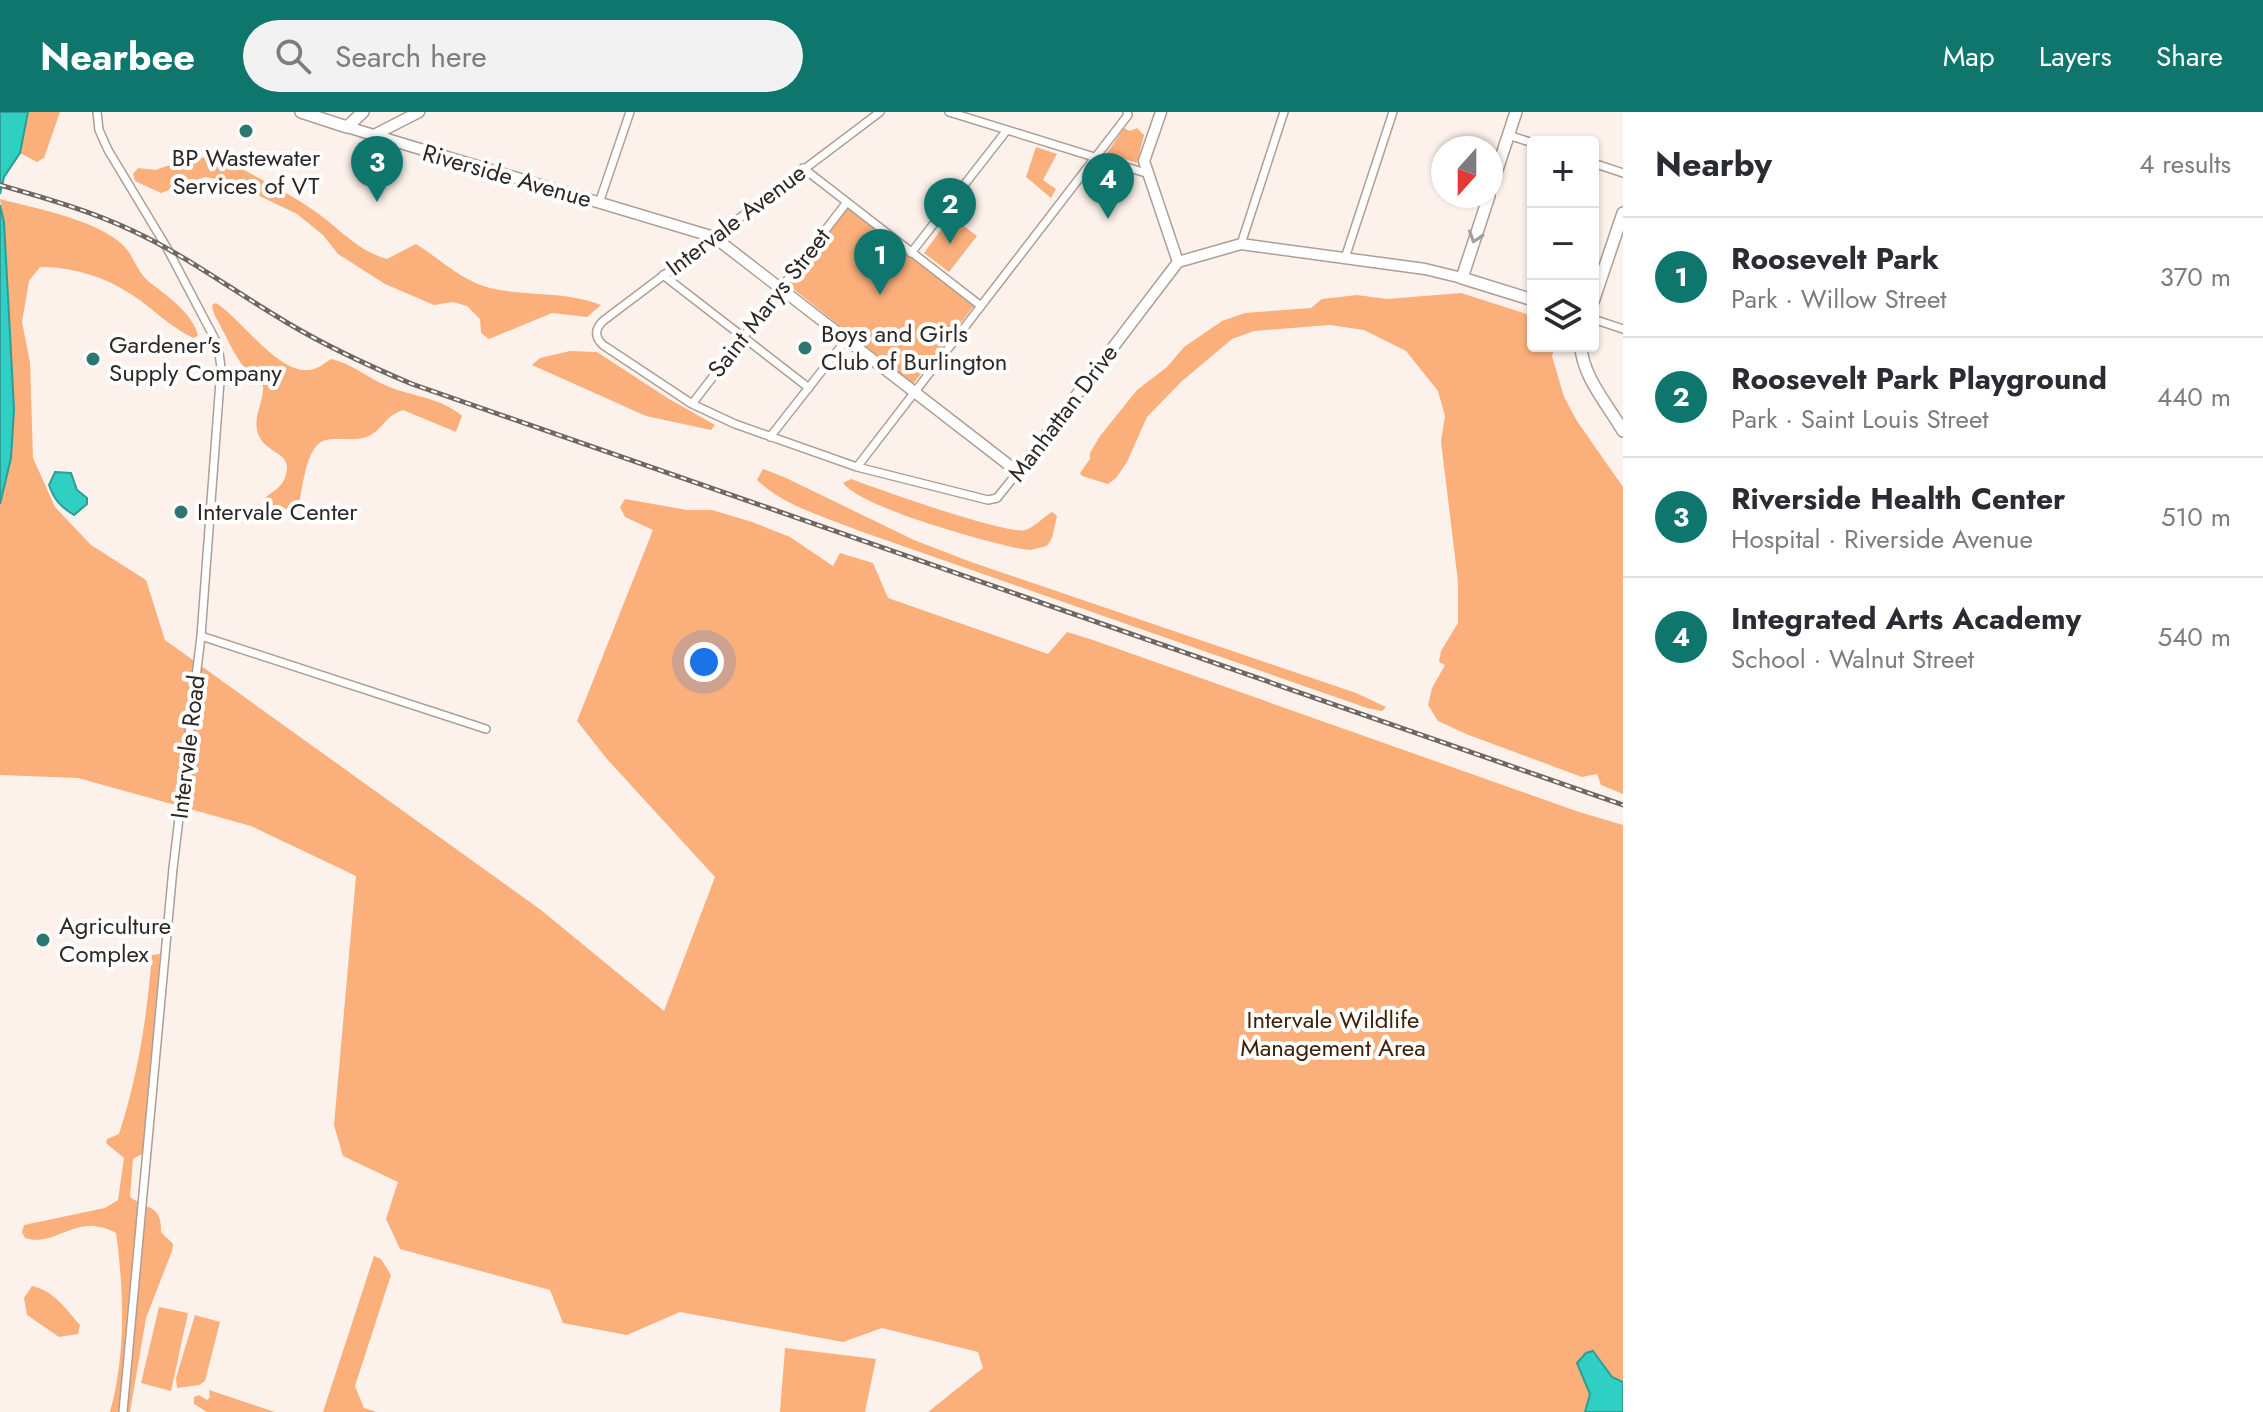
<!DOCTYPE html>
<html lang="en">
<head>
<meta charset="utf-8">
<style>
  :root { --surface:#fff; --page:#f2f2f3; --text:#2b2b33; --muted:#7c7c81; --line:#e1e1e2; --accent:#0f766e }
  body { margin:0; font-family:Jost,sans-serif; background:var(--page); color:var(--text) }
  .controls { position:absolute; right:24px; top:24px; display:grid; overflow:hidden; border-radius:8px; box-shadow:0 2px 6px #0004 }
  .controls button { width:72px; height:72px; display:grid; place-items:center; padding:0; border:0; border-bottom:2px solid var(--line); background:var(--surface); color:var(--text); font:40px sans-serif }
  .compass { position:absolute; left:1431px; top:24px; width:72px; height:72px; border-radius:50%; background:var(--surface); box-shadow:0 2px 6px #0004; rotate:201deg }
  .you { position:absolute; left:704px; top:550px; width:28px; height:28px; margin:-20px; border:6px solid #fff; border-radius:50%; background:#1a73e8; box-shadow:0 0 0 12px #1a73e833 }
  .badge { display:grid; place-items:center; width:52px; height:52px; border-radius:50%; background:var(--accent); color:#fff; font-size:26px; font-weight:700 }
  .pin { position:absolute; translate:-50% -66px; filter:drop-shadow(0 2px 4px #0008) }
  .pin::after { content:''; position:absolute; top:42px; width:28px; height:24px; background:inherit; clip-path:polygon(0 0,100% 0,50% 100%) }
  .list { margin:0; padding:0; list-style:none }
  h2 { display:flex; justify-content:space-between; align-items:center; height:104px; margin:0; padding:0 32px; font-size:34px }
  h2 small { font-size:26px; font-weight:400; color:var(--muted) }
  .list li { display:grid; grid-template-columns:52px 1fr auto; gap:24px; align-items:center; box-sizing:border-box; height:120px; padding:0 32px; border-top:2px solid var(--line) }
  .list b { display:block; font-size:30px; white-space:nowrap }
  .list p { margin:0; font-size:26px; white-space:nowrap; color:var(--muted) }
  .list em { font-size:26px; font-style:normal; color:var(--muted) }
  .icon { flex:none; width:44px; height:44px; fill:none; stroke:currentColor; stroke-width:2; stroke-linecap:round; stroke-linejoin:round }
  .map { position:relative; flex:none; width:1623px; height:1300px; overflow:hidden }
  header { display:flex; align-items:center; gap:48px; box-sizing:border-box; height:112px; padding:0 40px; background:var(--accent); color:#fff }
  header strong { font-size:38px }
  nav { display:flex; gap:44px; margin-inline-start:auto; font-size:28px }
  .search { width:560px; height:72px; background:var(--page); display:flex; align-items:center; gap:20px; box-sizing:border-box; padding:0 28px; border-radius:44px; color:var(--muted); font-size:30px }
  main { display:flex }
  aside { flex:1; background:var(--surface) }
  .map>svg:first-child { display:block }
  .green { fill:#fbaf7b }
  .water { fill:#2fcfc4; stroke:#2f9d94; stroke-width:2 }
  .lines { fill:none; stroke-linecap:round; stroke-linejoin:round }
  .street-casing { stroke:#ae9e93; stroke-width:10 }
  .secondary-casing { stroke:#ae9e93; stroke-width:13 }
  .primary-casing { stroke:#ae9e93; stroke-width:14 }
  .street { stroke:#fff; stroke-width:7 }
  .secondary { stroke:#fff; stroke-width:10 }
  .primary { stroke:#fff; stroke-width:11 }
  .rail-casing { stroke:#6f6762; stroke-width:5 }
  .rail { stroke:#fff; stroke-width:2; stroke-dasharray:6; stroke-linecap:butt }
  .oneway { stroke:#a19e9c }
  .poi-dot { fill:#2e7670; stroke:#fff; stroke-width:3 }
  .labels { text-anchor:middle; stroke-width:8; stroke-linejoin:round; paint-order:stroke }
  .poi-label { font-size:24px; fill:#2e2824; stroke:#fff; text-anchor:start }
  .street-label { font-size:24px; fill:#2e2824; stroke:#fff }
  .park-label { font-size:24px; fill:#402006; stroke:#fff }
</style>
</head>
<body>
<header>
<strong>Nearbee</strong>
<div class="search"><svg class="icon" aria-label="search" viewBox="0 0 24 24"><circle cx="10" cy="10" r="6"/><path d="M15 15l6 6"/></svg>Search here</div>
<nav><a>Map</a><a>Layers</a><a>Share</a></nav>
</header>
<main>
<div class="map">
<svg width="1623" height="1300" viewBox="0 0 1623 1300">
  <rect width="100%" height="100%" fill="#fdf2eb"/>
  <path class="green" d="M28,0h32l-16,46 -7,4 -17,-9z
    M1124,16l6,3 7,-3 7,7 -7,28 -30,-10z
    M1036,35l21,7 -14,26 13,9 -5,9 -25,-21z
    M215,44l9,2c28,18 59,31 86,50 27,17 45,42 77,51l29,-15c24,15 46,37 74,44 37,9 76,3 111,17l-14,12 -35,-4 -63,26 -8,-6 -1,-14 -13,-13 -14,-4 -19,3 -49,-21 -47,-30 -15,-19 -26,-21 -68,-33 -24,-4 -44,16 -26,-12 -2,-7 5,-6 18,2 27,-10z
    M0,87c37,10 95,20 123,46 10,10 14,26 25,36 18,14 45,32 50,55l-5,2c-20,-10 -34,-23 -52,-37 -30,-22 -64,-34 -101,-34l-11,14 -7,41 8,40 3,96 22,49 36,38 55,35 19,60 376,270 123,101 51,-134 -108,-118 -30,-38 76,-191 -28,-13 -5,-10 5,-8 62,11h25l40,12 38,15 43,29 7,-13 33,10 15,35 160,56 19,-22 26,8 486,172 44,13v587h-695l55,-44 -5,-16 -96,-24 -39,14 -163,-30 -53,23 -64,-12 -13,-33 -150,-41 -14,-30 12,-37 -55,-26 -9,-31 22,-249 -105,-50 -173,-48 -78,-3v-271l11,-46 3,-49 -10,-187z
    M848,96l126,98 -61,78 -126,-100z
    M951,104l26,20 -28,36 -25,-19z
    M1461,181l72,23v30h22l-3,10 12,41 13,24 46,66v307l-22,-9 -4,-11 -15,3 -116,-43 -28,-13 -10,-16 4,-17 13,-23 -6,-3 2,-11 17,-28v-41l-17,-141 4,-25 -7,-25 -32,-40 -42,-21 -34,-5 -76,6 -22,8 -51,43 -34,35 -20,45 -11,16 -8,6 -26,-8 -2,-3 10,-14v-6l10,-17 37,-46 30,-23 17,-20 38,-26 23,-8 66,-5 11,-9 35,-4 30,4z
    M216,191c25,16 62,70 92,67 9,0 15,-6 23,-11 20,4 37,19 56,27 24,10 55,12 75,30l-6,16 -53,-22c-18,6 -20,19 -34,26 -13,6 -30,1 -43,4 -22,5 -23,53 -29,72l-35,-10c5,-9 17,-11 22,-22 12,-29 -16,-24 -25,-44 -8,-17 5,-33 4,-50 -22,-17 -29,-34 -41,-57 -4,-9 -9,-14 -10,-24z
    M570,239l27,1 72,47 46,26 -4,5 -65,-14 -114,-51 8,-7z
    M763,357l21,8 130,63 57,22 385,131 30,14 -4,4 -15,-3 -510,-178c-35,-14 -72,-24 -100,-50z
    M851,367c27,10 155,56 175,51 8,-3 19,-14 26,-18l5,4 -5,22 -5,8 -17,4 -14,-2c-35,-8 -154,-40 -173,-65z
    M160,842l-15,184 -3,16 -9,5 -3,38c18,13 32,8 31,35l12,12 -1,7 -26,67 -16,94h-20c16,-56 14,-122 6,-179 -39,-22 -61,15 -91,5l-3,-6 2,-7 81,-17 13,-8 6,-42 -18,-15 1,-4 12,-5c19,-58 28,-118 33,-179z
    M374,1144l7,3 10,16 -36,111 9,22 13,4h-54z
    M32,1174c21,4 34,23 48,39l-2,9 -19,3 -32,-22 -3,-17z
    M159,1195l29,6 -17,78 -30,-8z
    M195,1203l25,7 -15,59 -6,4 -22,3 -1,-10z
    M785,1236l91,11 -11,53h-85z
    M209,1278l66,22h-68l-13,-8v-7l5,-2 8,5 3,-3z"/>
  <path class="water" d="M0,0h28l-8,41 -16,24 -4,17z
    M0,93l4,17 10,187 -3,49 -11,46z
    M55,360l16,1 6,17 10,8v6l-13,11c-13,-8 -20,-15 -25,-30z
    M1593,1239l19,26 11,5v30h-38l5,-18 -13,-31 9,-10z"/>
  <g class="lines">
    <defs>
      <path id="street" d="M97,0l2,18 9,20 59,98 51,97 3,23 -20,268 -28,232 -50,544
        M880,0l-277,209c-8,8 -9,16 0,24l89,59 43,20 122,43 131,33 9,-2 21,-26
        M949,0l200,62
        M1508,23l25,8
        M1593,51l30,10
        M803,56l178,138
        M599,91l31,-91
        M1241,132l43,-132
        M911,141l96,-123
        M1345,146l48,-146
        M663,163l146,113
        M1593,207l30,10
        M692,292l155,-202
        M770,325l76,-97
        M857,355l271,-352 -1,-3
        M201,524l285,93"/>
      <path id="secondary" d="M1161,0l-17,49 34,101
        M347,15l367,110 304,235 160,-210 63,-18 184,25 37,9
        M374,23l45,-23"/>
      <path id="primary" d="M301,0l46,15 16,-15
        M1491,76l25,-76
        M1489,84l-27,82 71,22
        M1593,190l30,-89
        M1581,234c1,30 27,59 42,85"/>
    </defs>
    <use href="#street" class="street-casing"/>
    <use href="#secondary" class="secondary-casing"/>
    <use href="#primary" class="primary-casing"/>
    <use href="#street" class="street"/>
    <use href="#secondary" class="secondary"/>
    <use href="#primary" class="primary"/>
    <defs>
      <path id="rail" d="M0,73c45,13 91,26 133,46 54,25 102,61 153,91 40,24 83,44 126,62l1211,421"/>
    </defs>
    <use href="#rail" class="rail-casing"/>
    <use href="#rail" class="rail"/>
  </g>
  <defs><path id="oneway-chevron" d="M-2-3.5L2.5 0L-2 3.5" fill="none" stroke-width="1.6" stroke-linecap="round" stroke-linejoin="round" transform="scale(2)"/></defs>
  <use class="oneway" href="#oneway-chevron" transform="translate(1475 125) rotate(108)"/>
  <g class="poi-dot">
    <circle cx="246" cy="19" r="8"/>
    <circle cx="805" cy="236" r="8"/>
    <circle cx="93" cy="247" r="8"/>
    <circle cx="181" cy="400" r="8"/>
    <circle cx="43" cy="828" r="8"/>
  </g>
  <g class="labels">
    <g class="poi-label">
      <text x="246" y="54" text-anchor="middle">BP Wastewater<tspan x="246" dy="28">Services of VT</tspan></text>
      <text x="821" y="230">Boys and Girls<tspan x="821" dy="28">Club of Burlington</tspan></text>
      <text x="109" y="241">Gardener's<tspan x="109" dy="28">Supply Company</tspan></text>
      <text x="197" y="408">Intervale Center</text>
      <text x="59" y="822">Agriculture<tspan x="59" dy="28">Complex</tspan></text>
    </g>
    <g class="street-label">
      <text transform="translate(507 64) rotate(16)" y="8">Riverside Avenue</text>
      <text transform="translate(736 108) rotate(-37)" y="8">Intervale Avenue</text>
      <text transform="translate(769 191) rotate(-52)" y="8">Saint Marys Street</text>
      <text transform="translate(1063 301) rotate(-53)" y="8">Manhattan Drive</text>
      <text transform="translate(188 635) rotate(-83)" y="8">Intervale Road</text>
    </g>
    <g class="park-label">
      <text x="1333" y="916">Intervale Wildlife<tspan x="1333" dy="28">Management Area</tspan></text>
    </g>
  </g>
</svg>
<div class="controls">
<button>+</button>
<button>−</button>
<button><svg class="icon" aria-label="layers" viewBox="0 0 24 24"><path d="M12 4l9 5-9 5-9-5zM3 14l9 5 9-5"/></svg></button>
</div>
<svg class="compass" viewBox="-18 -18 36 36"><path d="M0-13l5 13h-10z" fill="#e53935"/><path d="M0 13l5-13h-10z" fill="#7c7c81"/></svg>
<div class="you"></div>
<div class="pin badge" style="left:880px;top:183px">1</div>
<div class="pin badge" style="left:950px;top:132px">2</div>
<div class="pin badge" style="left:377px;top:90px">3</div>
<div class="pin badge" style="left:1108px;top:107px">4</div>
</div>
<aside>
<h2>Nearby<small>4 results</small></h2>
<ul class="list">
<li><span class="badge">1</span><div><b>Roosevelt Park</b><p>Park · Willow Street</p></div><em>370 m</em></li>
<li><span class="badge">2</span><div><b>Roosevelt Park Playground</b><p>Park · Saint Louis Street</p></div><em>440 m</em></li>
<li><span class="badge">3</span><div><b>Riverside Health Center</b><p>Hospital · Riverside Avenue</p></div><em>510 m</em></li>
<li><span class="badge">4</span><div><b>Integrated Arts Academy</b><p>School · Walnut Street</p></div><em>540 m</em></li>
</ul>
</aside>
</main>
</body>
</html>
